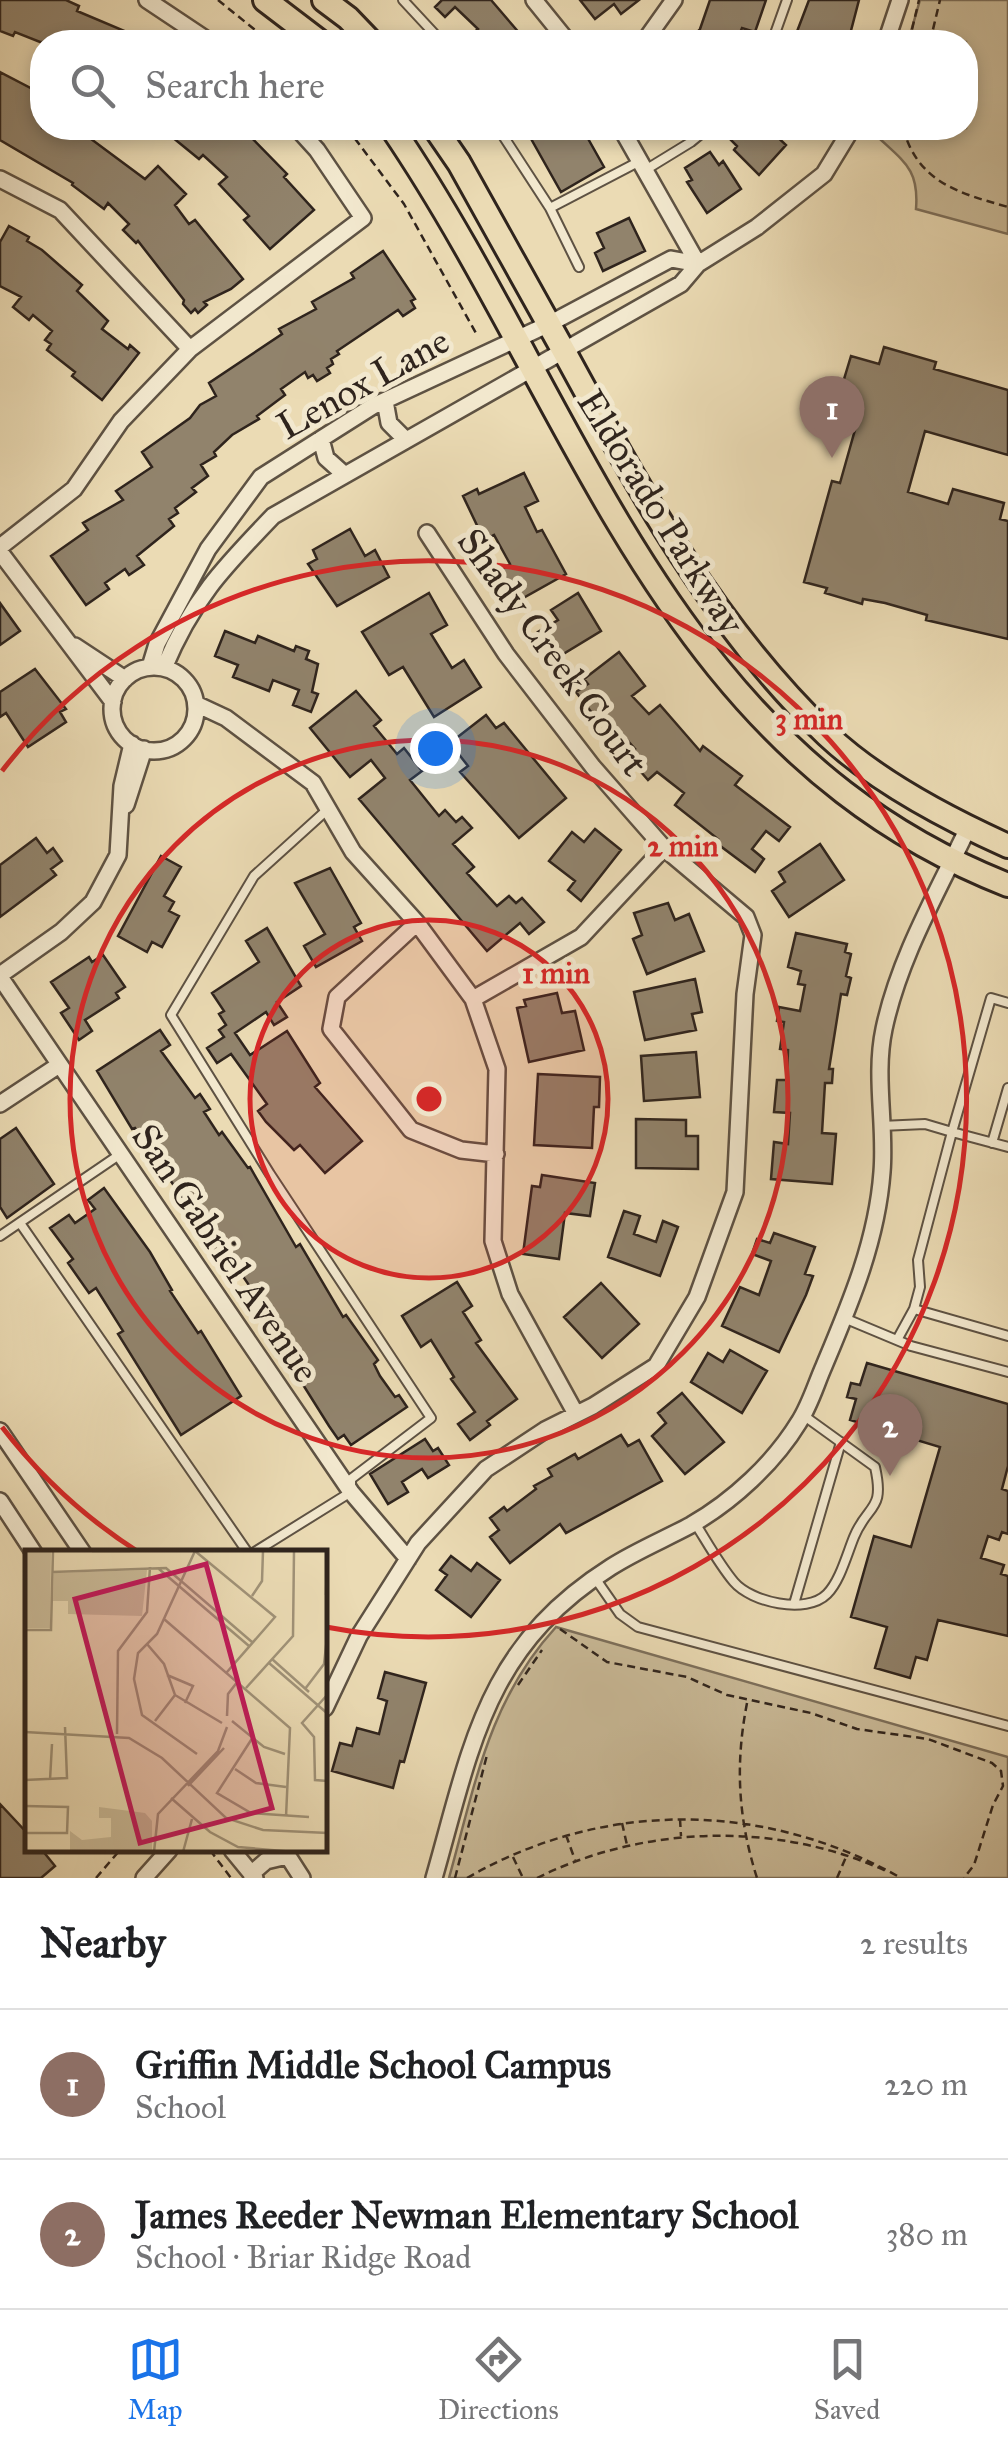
<!DOCTYPE html>
<html lang="en">
<head>
<meta charset="utf-8">
<style>
  :root { --surface:#fff; --page:#f2f2f2; --text:#202124; --muted:#757577; --line:#e0e0e0; --accent:#1a73e8 }
  body { margin:0; font-family:"IM FELL Great Primer",serif; background:var(--page); color:var(--text) }
  .you { position:absolute; left:435px; top:748px; width:35px; height:35px; margin:-25px; border:8px solid #fff; border-radius:50%; background:#1a73e8; box-shadow:0 0 0 15px #1a73e833 }
  .badge { display:grid; place-items:center; width:65px; height:65px; border-radius:50%; background:var(--accent); color:#fff; font-size:32px; font-weight:700 }
  .pin { position:absolute; translate:-50% -82px; filter:drop-shadow(0 2px 5px #0008) }
  .pin::after { content:''; position:absolute; top:52px; width:35px; height:30px; background:inherit; clip-path:polygon(0 0,100% 0,50% 100%) }
  .list { margin:0; padding:0; list-style:none }
  h2 { display:flex; justify-content:space-between; align-items:center; height:130px; margin:0; padding:0 40px; font-size:42px }
  h2 small { font-size:32px; font-weight:400; color:var(--muted) }
  .list li { display:grid; grid-template-columns:65px 1fr auto; gap:30px; align-items:center; box-sizing:border-box; height:150px; padding:0 40px; border-top:2px solid var(--line) }
  .list b { display:block; font-size:38px; white-space:nowrap }
  .list p { margin:0; font-size:32px; white-space:nowrap; color:var(--muted) }
  .list em { font-size:32px; font-style:normal; color:var(--muted) }
  .icon { flex:none; width:55px; height:55px; fill:none; stroke:currentColor; stroke-width:2; stroke-linecap:round; stroke-linejoin:round }
  .map { position:relative; flex:none; width:1008px; height:1878px; overflow:hidden }
  .search { position:absolute; background:var(--surface); box-shadow:0 5px 15px #0003; left:30px; right:30px; top:30px; height:110px; display:flex; align-items:center; gap:25px; box-sizing:border-box; padding:0 35px; border-radius:40px; color:var(--muted); font-size:38px }
  .sheet { height:430px; background:var(--surface) }
  nav { display:flex; justify-content:space-around; align-items:center; box-sizing:border-box; height:140px; border-top:2px solid var(--line); background:var(--surface); font-size:28px; color:var(--muted) }
  nav a { display:grid; justify-items:center; gap:5px }
  nav .on { color:var(--accent) }
  .map>svg:first-child { display:block }
  .green { fill:#cbbc9a; stroke:#7d705c; stroke-width:2.5 }
  .building { fill:#91836c; stroke:#2f241d; stroke-width:2.5 }
  .lines { fill:none; stroke-linecap:round; stroke-linejoin:round }
  .service-casing { stroke:#5e5243; stroke-width:12 }
  .minor-casing { stroke:#5e5243; stroke-width:20 }
  .primary-casing { stroke:#2f241d; stroke-width:28 }
  .path { stroke:#2f241d; stroke-width:2.5; stroke-dasharray:8 5; stroke-linecap:butt }
  .service { stroke:#f2e8ce; stroke-width:8 }
  .minor { stroke:#f2e8ce; stroke-width:15 }
  .primary { stroke:#ebdbb4; stroke-width:22 }
  .ring { fill:none; stroke:#d62828; stroke-width:5 }
  .labels { text-anchor:middle; stroke-width:10; stroke-linejoin:round; paint-order:stroke }
  .street-label { font-size:38px; fill:#2f241d; stroke:#f2e8ce }
  .inset-road { fill:none; stroke:#a09278; stroke-width:2.5 }
  .view { fill:#c2185b; fill-opacity:0.15; stroke:#c2185b; stroke-width:5 }
  .inset-edge { fill:none; stroke:#2f241d; stroke-width:5 }
  .centre { fill:#d62828; stroke:#f2e8ce; stroke-width:5 }
  .ring-label { font-size:30px; text-anchor:middle; font-weight:bold; fill:#d62828; stroke:#f2e8ce; stroke-width:10; stroke-linejoin:round; paint-order:stroke }
</style>
</head>
<body>
<div class="map">
<svg width="1008" height="1878" viewBox="0 0 1008 1878">
  <rect width="100%" height="100%" fill="#ebdbb4"/>
  <filter id="stains"><feTurbulence type="fractalNoise" baseFrequency=".002" numOctaves="4"/><feColorMatrix values="0 0 0 0 .2 0 0 0 0 .09 0 0 0 0 .02 0 0 0 .5 -.17"/></filter>
  <radialGradient id="worn" r=".72"><stop offset=".6" stop-color="#630" stop-opacity="0"/><stop offset="1" stop-color="#630" stop-opacity=".3"/></radialGradient>
  <path class="green" d="M920,0h88v234l-92,-25c3,-38 -10,-46 -36,-70l3,-11h83v-86h-58z
    M556,1627l452,130v121h-559c26,-93 40,-178 107,-251z"/>
  <path class="building" d="M0,0h66l13,6 -2,5 50,21 -6,10h-81l-25,-10 -2,4 -13,-5z
    M442,0h49l36,42h-64l15,-13 -23,-22 -10,10 -10,-10z
    M580,0h59l-18,14 -7,-10 -19,15z
    M710,0h56l-11,32 -13,-4 -6,14h-48l12,-13z
    M809,0h50l-11,42h-55z
    M0,72l42,22v34h56l-7,11 54,40 13,-13 28,28 -11,11 14,19 6,-4 48,59 -12,10 -27,13 3,3 -9,8 -3,-4 -4,4 -8,-9 1,-4 -46,-59 -2,2 -13,-13 6,-6 -21,-21 -4,6 -32,-24 1,-2 -73,-43z
    M161,128h81l45,46 -3,3 30,33 -44,39 -26,-29 5,-4 -30,-32 8,-7 -24,-22 -4,4z
    M525,128h57l22,39 -43,25z
    M737,128h31l18,17 -27,30 -25,-25 3,-4 -9,-9z
    M710,152l9,13 4,-4 18,28 -34,24 -20,-31 5,-2 -7,-12z
    M629,218l16,33 -42,20 -8,-18 9,-5 -7,-15z
    M9,226l20,11 -2,4 15,9 40,35 -5,6 31,30 -6,8 26,20 2,-4 9,8 -37,47 -30,-24 3,-4 -28,-22 4,-6 -6,-4 7,-9 -19,-16 -4,5 -16,-13 8,-10 -21,-11v-44z
    M383,251l32,48 -4,2 4,7 -12,8 -5,-6 -61,41 2,3 -8,5 2,5 -6,4 3,5 -13,8 -4,-6 -5,3 -3,-6 -24,17 4,6 -28,21 2,3 -27,16 -18,17 2,4 -15,9 7,11 -16,12 4,4 -21,16 3,5 -9,6 5,7 -37,30 7,9 -15,10 -4,-6 -20,14 4,6 -23,16 -35,-49 37,-26 -5,-7 40,-23 -7,-9 36,-24 -10,-15 48,-34 10,-13 16,-9 -7,-13 73,-49 -3,-5 37,-20 -4,-7 42,-24 -3,-5z
    M884,347l52,15 -2,7 74,21v65l-83,-24 -17,61 40,12 5,-15 51,14 -4,16 8,2v118l-82,-19 1,-5 -42,-12 -22,-4 -1,5 -37,-11 2,-5 -23,-6 28,-101 8,2 20,-71 -41,-12 4,-16 18,5 10,-33 28,8z
    M524,473l14,28 -13,6 12,25 5,-2 24,44 -50,28 -17,-31 11,-7 -16,-29 -10,5 -21,-44 14,-7 2,5z
    M350,529l15,27 10,-6 14,27 -52,29 -29,-42 9,-5 -4,-9z
    M429,593l18,32 -16,9 21,34 12,-8 17,27 -47,30 -31,-50 -14,8 -27,-43z
    M578,593l23,38 -46,28 -17,-27 20,-12 -7,-10z
    M0,603l20,28 -20,14z
    M225,631l30,12 3,-7 36,15 2,-5 13,5 -3,8 12,5 -6,28 6,2 -7,18 -18,-7 6,-15 -26,-10 -4,11 -36,-14 5,-12 -23,-9z
    M619,652l26,34 -13,10 17,18 11,-9 40,46 3,-5 39,30 -7,9 55,42 -11,14 -13,-10 -14,18 12,10 -9,13 -40,-30 3,-3 -43,-34 9,-12 -27,-21 -9,8 -21,-24 8,-7 -29,-33 -8,5 -22,-29 12,-8 -4,-5z
    M35,669l31,40 -6,3 6,10 -38,25 -22,-34 -6,4v-25z
    M356,691l25,29 -7,6 23,28 7,-6 18,23 -12,9 29,36 6,-6 11,12 6,-5 10,11 -19,16 21,23 -7,6 30,33 12,-10 7,7 6,-5 22,24 -15,12 -9,-11 -33,28 -128,-152 26,-21 -14,-18 -21,17 -40,-49z
    M486,715l10,13 8,-5 62,75 -47,40 -59,-66 8,-6 -18,-23z
    M595,829l26,21 -40,51 -13,-11 7,-9 -26,-20 23,-29 12,10z
    M36,838l11,15 6,-5 9,13 -11,8 5,6 -56,42v-52z
    M820,844l24,36 -55,37 -17,-26 13,-9 -6,-10z
    M161,856l20,11 -17,29 10,6 -5,9 10,5 -17,31 -10,-5 -5,10 -29,-16z
    M330,868l31,55 -7,4 8,14 -46,26 -12,-21 21,-12 -30,-51z
    M668,903l7,17 14,-6 15,37 -57,23 -14,-35 9,-4 -8,-22z
    M267,928l34,58 -24,16 10,15 -13,8 -8,-13 -31,21 15,22 37,-24 33,52 -5,4 47,54 -37,32 -25,-28 -6,5 -28,-28 -8,-11 9,-7 -36,-50 -14,9 -10,-15 17,-11 -5,-7 7,-5 -7,-11 5,-3 -12,-18 47,-31 -13,-21z
    M796,933l51,11 -2,8 6,2 -5,22 5,2 -4,17 -6,-1 -12,75h4l-1,14h-7l-3,50 14,1 -4,50 -61,-5 3,-37 14,2 2,-31 -16,-1 3,-32h10l1,-30 -8,-1 4,-27 -7,-1 2,-14 21,4 5,-26 -7,-1 3,-13 -13,-4z
    M103,955l22,32 -9,6 3,5 -34,22 7,11 -13,9 -18,-27 8,-5 -18,-26 38,-25 3,5z
    M695,979l7,33 -10,2 4,16 -51,10 -11,-48z
    M557,993l5,20 13,-2 9,39 -55,12 -12,-54 9,-2 -2,-6z
    M160,1030l10,15 -9,6 34,47 5,-4 10,15 -6,3 15,23 3,-3 26,36 2,-1 46,80 4,-3 43,73 3,-2 32,45 -4,4 6,12 15,21 4,-2 8,12 -56,38 -7,-10 -6,4 -9,-13 -73,-116 7,-4 -27,-40 -2,1 -4,-7 -8,5 -15,-24 3,-2 -75,-111 -3,1 -35,-58z
    M696,1052l4,45 -56,4 -3,-45z
    M538,1074l62,3 -1,30h-5l-2,41 -58,-3z
    M636,1119l50,1v16h12v33l-62,-1z
    M16,1128l38,56 -47,34 -7,-11v-68z
    M542,1175l53,8 -5,33 -25,-3 -6,46 -36,-5 9,-68 8,1z
    M104,1188l46,64 22,38 -2,1 28,42 3,-2 40,65 -60,39 -63,-101 5,-3 -27,-43 -7,5 -21,-30 5,-4 -23,-31 19,-13 6,8 20,-14 -7,-9z
    M624,1211l16,5 -6,18 22,8 7,-21 15,6 -18,49 -52,-19z
    M774,1233l41,14 -10,27 8,2 -7,19 -27,57 -57,-26 18,-39 19,8 12,-34 -19,-7 5,-15 13,4z
    M457,1282l15,24 -9,6 18,28 -5,3 41,56 -30,22 3,4 -20,15 -12,-16 17,-12 -24,-33 3,-2 -23,-37 -10,7 -19,-31z
    M601,1283l38,41 -37,34 -38,-41z
    M730,1350l37,21 -25,42 -51,-31 17,-29 15,9z
    M867,1363l141,41v62l-6,23 6,2v43l-6,-2 -3,8 -11,-4 -7,22 23,7 -3,9 7,2v60l-70,-16 -11,40 -11,-3 -6,21 -35,-10 12,-41 -36,-10 23,-81 37,11 29,-100 -90,-27 6,-21 -9,-2 4,-14 9,2z
    M682,1393l42,49 -39,32 -33,-38 14,-13 -8,-10z
    M621,1435l7,11 11,-6 23,41 -96,52 -6,-9 -50,39 -20,-26 9,-7 -9,-12 14,-11 3,4 29,-22 -2,-3 18,-10 -4,-7 27,-15 3,5z
    M425,1439l8,12 5,-3 11,17 -21,13 -6,-9 -20,13 6,10 -20,12 -18,-30z
    M451,1556l20,15 6,-8 23,17 -29,37 -35,-27 11,-15 -7,-5z
    M385,1672l41,11 -22,79 -4,-1 -7,27 -61,-17 8,-28 12,3 5,-18 22,6 8,-33 -9,-3z
    M0,1804l28,30v16h14l13,16 -14,12h-41z"/>
  <g class="lines">
    <defs>
      <path id="service" d="M403,0l39,42
        M772,42l15,-42
        M498,128l52,80 29,59
        M647,169l44,-27 17,-14
        M550,208l92,-48
        M881,1126l44,-2 27,8 39,-134 17,5
        M992,1143l16,-55
        M20,1223l228,330
        M0,1236l119,-81
        M914,1309l6,-22 -2,-27 34,-128 56,15
        M844,1318l67,28 97,26
        M897,1340l17,-31 94,27
        M695,1523c12,19 24,41 39,59 17,20 72,33 93,12 13,-13 20,-40 27,-57 14,-34 31,-25 21,-70l-72,-52
        M253,1553l98,-61v-13l80,-61 -161,-244 -99,-159 83,-139 74,-67
        M595,1578l25,36 18,13 370,99
        M794,1604l47,-162"/>
      <path id="minor" d="M147,0l63,42
        M534,0l34,42
        M644,42l30,-42
        M886,42l14,-42
        M621,128l77,136
        M0,179l60,31 130,139
        M385,401l4,22 17,17
        M321,439l5,19 19,17
        M0,547l74,-58 47,-68 69,-72 173,-131 -46,-68 -20,-22
        M0,552l113,150
        M75,646l50,33
        M150,667l7,-23 51,-95 53,-72 112,-71 176,-82 122,-65 27,5
        M112 709a42 42 0 1 1 84 0a42 42 0 1 1-84 0Z
        M164,668c28,-68 59,-100 109,-152l408,-232 17,-20 59,-37 67,-53 28,-46
        M196,704l30,14 87,65 40,69 64,71 56,76 24,70 -4,172 17,53 66,120
        M126,805l18,-56
        M417,923l-80,74 -6,32 80,101 50,20 35,4
        M0,975l61,-43 32,-30 25,-47 4,-69 10,-42
        M0,977l351,515 57,67
        M473,999l108,-62 83,-89
        M0,1104l59,-39
        M0,1431l83,122
        M0,1501l34,52
        M325,1708l34,-72 59,-93 68,-74 59,-39 48,-24 63,-40 41,-69 38,-105 10,-198 8,-59 -7,-18 -82,-69 -71,-81 -87,-113 -79,-121
        M232,1850l23,28
        M284,1850l18,28
        M251,1874l15,-13 21,-5
        M144,1878l25,-28
        M434,1878c38,-133 51,-231 177,-311 25,-16 54,-28 80,-42 42,-24 83,-62 108,-103 11,-17 17,-38 25,-56 26,-62 53,-125 58,-194 4,-47 -8,-96 2,-143 15,-71 53,-136 84,-201"/>
      <path id="primary" d="M265,0l55,42
        M324,0l24,18 23,24
        M392,128c188,277 271,622 616,757
        M435,128l24,35c35,64 72,128 107,192 74,136 148,272 261,380 48,45 121,84 181,111"/>
    </defs>
    <use href="#service" class="service-casing"/>
    <use href="#minor" class="minor-casing"/>
    <use href="#primary" class="primary-casing"/>
    <path class="path" d="M218,0l52,42
      M909,42l10,-42
      M930,42l10,-42
      M347,128l57,76 73,131
      M871,128l7,2 17,-2
      M903,128c15,55 56,65 105,79
      M560,1629l47,33 80,15 40,18 84,18 46,16 71,10 64,24 9,8 2,15 -10,19 -19,60 -10,13
      M518,1685l24,-35
      M747,1703c-12,62 -9,115 10,175
      M680,1819l1,17
      M622,1823l5,22
      M566,1835l9,25
      M210,1850l21,28
      M513,1857l10,21
      M96,1878l24,-28
      M455,1878l32,-123
      M467,1878c137,-79 298,-77 434,0
      M537,1878c107,-53 240,-57 349,-7
      M837,1878l9,-21"/>
    <use href="#service" class="service"/>
    <use href="#minor" class="minor"/>
    <use href="#primary" class="primary"/>
  </g>
  <circle cx="429" cy="1099" r="179" fill="#d62828" fill-opacity=".12"/>
  <g class="ring">
    <circle cx="429" cy="1099" r="179"/>
    <circle cx="429" cy="1099" r="359"/>
    <path d="M140 1553A538 538 0 0 1 2 1427M2 771A538 538 0 1 1 326 1627"/>
  </g>
  <g class="labels">
    <g class="street-label">
      <text transform="translate(363 383) rotate(-29)" y="13">Lenox Lane</text>
      <text transform="translate(661 512) rotate(58)" y="13">Eldorado Parkway</text>
      <text transform="translate(553 652) rotate(54)" y="13">Shady Creek Court</text>
      <text transform="translate(226 1253) rotate(56)" y="13">San Gabriel Avenue</text>
    </g>
  </g>
  <g transform="translate(25 1550)">
    <rect width="302" height="302" fill="#ebdbb4"/>
    <path d="M0,1h26l-1,77h-25zM122,20l-5,46 -74,-2v-13h-15l1,-28zM74,257l46,6 7,8v31h-82v-21l12,9 29,-3v-19h-12z" fill="#cbbc9a"/>
    <path class="inset-road" d="M67,1h38M170,1l-38,83 -19,19 -4,26 8,36 55,39M170,1l80,66 -48,55M134,19l90,77M27,22l114,-4 86,74M301,45l1,-44M227,46l10,-15 1,-30M139,69l126,109 -4,89M0,80h26l2,-79M122,94l17,20 11,31 47,28M247,109l37,33M244,113l59,51M142,125l26,11 -8,17M221,138l47,-52 1,-85M280,139l19,-25 4,-35M303,144l-26,29 12,14 1,43 13,1M202,166l1,-22 10,-13M130,171l20,-26M207,171l32,26 21,7M0,182l104,6 33,20 64,60 37,12 65,3M92,184l1,-83 29,-39 3,-45M228,187l-36,56 34,20 58,4M210,219l21,14 30,4M0,230l42,-2 -2,-51M25,230l2,-36M163,236l36,-38M146,248l39,34 28,15 56,5M0,256l43,1 -1,26h-42M129,302l4,-38 60,-63 9,-24M158,302l9,-33"/>
    <path class="view" d="M181,14l66,244 -132,35 -65,-244z"/>
    <rect width="302" height="302" class="inset-edge"/>
  </g>
  <circle cx="429" cy="1099" r="15" class="centre"/>
  <g class="ring-label">
    <text x="809" y="729">3 min</text>
    <text x="683" y="856">2 min</text>
    <text x="556" y="983">1 min</text>
  </g>
  <rect width="100%" height="100%" filter="url(#stains)"/>
  <rect width="100%" height="100%" fill="url(#worn)"/>
</svg>
<div class="you"></div>
<div class="pin badge" style="left:832px;top:458px;background:#8d6e63">1</div>
<div class="pin badge" style="left:890px;top:1476px;background:#8d6e63">2</div>
<div class="search"><svg class="icon" aria-label="search" viewBox="0 0 24 24"><circle cx="10" cy="10" r="6"/><path d="M15 15l6 6"/></svg>Search here</div>
</div>
<section class="sheet">
<h2>Nearby<small>2 results</small></h2>
<ul class="list">
<li><span class="badge" style="background:#8d6e63">1</span><div><b>Griffin Middle School Campus</b><p>School</p></div><em>220 m</em></li>
<li><span class="badge" style="background:#8d6e63">2</span><div><b>James Reeder Newman Elementary School</b><p>School · Briar Ridge Road</p></div><em>380 m</em></li>
</ul>
</section>
<nav>
<a class="on"><svg class="icon" aria-label="map" viewBox="0 0 24 24"><path d="M3 6l6-2 6 2 6-2v14l-6 2-6-2-6 2zM9 4v14M15 6v14"/></svg>Map</a>
<a><svg class="icon" aria-label="directions" viewBox="0 0 24 24"><path d="M12 3l9 9-9 9-9-9zM9 14v-3h6M13 9l2 2-2 2"/></svg>Directions</a>
<a><svg class="icon" aria-label="saved" viewBox="0 0 24 24"><path d="M7 4h10v16l-5-4-5 4z"/></svg>Saved</a>
</nav>
</body>
</html>
